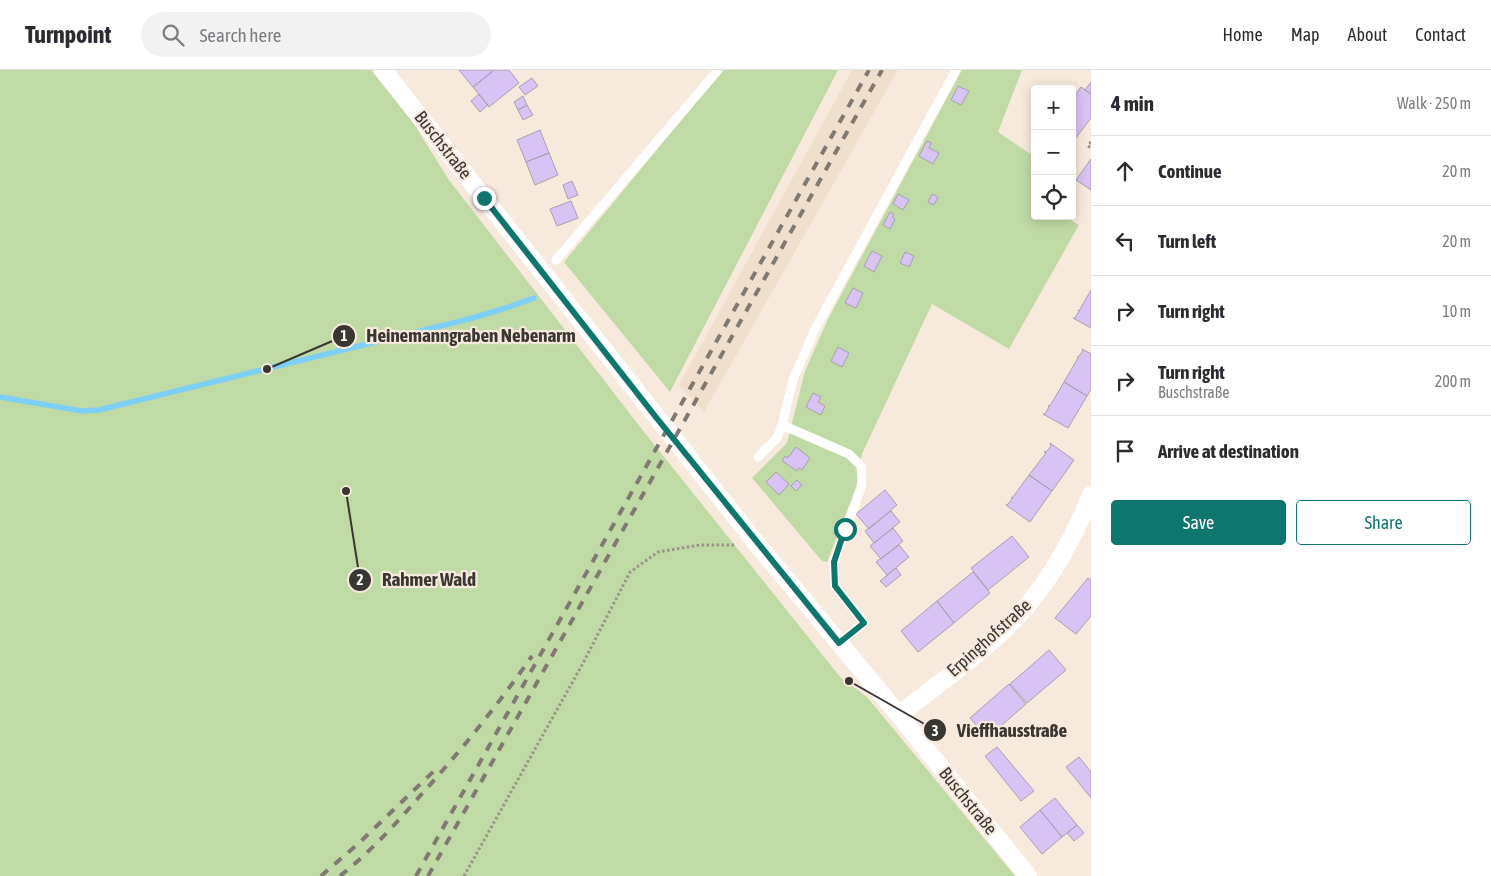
<!DOCTYPE html>
<html lang="en">
<head>
<meta charset="utf-8">
<style>
  :root { --surface:#fff; --page:#f2f2f3; --text:#2b2b33; --muted:#7c7c81; --line:#e1e1e2; --accent:#0f766e }
  body { margin:0; font-family:"Asap Condensed",sans-serif; background:var(--page); color:var(--text) }
  .controls { position:absolute; right:15px; top:15px; display:grid; overflow:hidden; border-radius:5px; box-shadow:0 2px 12px #0003 }
  .controls button { width:45px; height:45px; display:grid; place-items:center; padding:0; border:0; border-bottom:1px solid var(--line); background:var(--surface); color:var(--text); font:25px sans-serif }
  .stop { position:absolute; width:15px; height:15px; margin:-11px; border:4px solid #0f766e; border-radius:50%; background:#fff }
  .stop.end { background:#0f766e; border-color:#fff; box-shadow:0 1px 5px #0008 }
  .list { margin:0; padding:0; list-style:none }
  h2 { display:flex; justify-content:space-between; align-items:center; height:65px; margin:0; padding:0 20px; font-size:21px }
  h2 small { font-size:16px; font-weight:400; color:var(--muted) }
  .list li { display:grid; grid-template-columns:32px 1fr auto; gap:15px; align-items:center; box-sizing:border-box; height:70px; padding:0 20px; border-top:1px solid var(--line) }
  .list b { display:block; font-size:19px; white-space:nowrap }
  .list p { margin:0; font-size:16px; white-space:nowrap; color:var(--muted) }
  .list em { font-size:16px; font-style:normal; color:var(--muted) }
  .actions { display:flex; gap:10px; padding:15px 20px }
  .actions a { flex:1; padding:11px 0; border:1px solid var(--accent); border-radius:5px; text-align:center; font-size:18px; color:var(--accent) }
  .actions .main { background:var(--accent); color:#fff }
  .icon { flex:none; width:28px; height:28px; fill:none; stroke:currentColor; stroke-width:2; stroke-linecap:round; stroke-linejoin:round }
  .map { position:relative; flex:none; width:1091px; height:806px; overflow:hidden }
  header { display:flex; align-items:center; gap:30px; box-sizing:border-box; height:70px; padding:0 25px; background:var(--surface); border-bottom:1px solid var(--line) }
  header strong { font-size:24px }
  nav { display:flex; gap:28px; margin-inline-start:auto; font-size:18px }
  .search { width:350px; height:45px; background:var(--page); display:flex; align-items:center; gap:12px; box-sizing:border-box; padding:0 18px; border-radius:28px; color:var(--muted); font-size:19px }
  main { display:flex }
  aside { flex:1; background:var(--surface) }
  .map>svg:first-child { display:block }
  .built { fill:#f0dfcc }
  .green { fill:#c0daa6 }
  .lines { fill:none; stroke-linecap:round; stroke-linejoin:round }
  .stream { stroke:#7ecff5; stroke-width:5.5 }
  .building { fill:#d9c2f4; stroke:#a6a0ae }
  .path { stroke:#9b9289; stroke-width:3; stroke-dasharray:2.5 2.5; stroke-linecap:butt }
  .service { stroke:#fff; stroke-width:9 }
  .minor { stroke:#fff; stroke-width:18 }
  .rail { stroke:#807971; stroke-width:4; stroke-dasharray:9 9; stroke-linecap:butt }
  .route { stroke:#0f766e; stroke-width:6 }
  .labels { text-anchor:middle; stroke-width:4.5; stroke-linejoin:round; paint-order:stroke }
  .street-label { font-size:18px; fill:#3a3631; stroke:#f7eadd }
  .leader { fill:none; stroke:#3a3631; stroke-width:2 }
  .callout-dot { fill:#3a3631; stroke:#f7eadd; stroke-width:2 }
  .mark-label { font-size:15px; text-anchor:middle; font-weight:bold; fill:#fff }
  .callout-label { font-size:19px; text-anchor:middle; font-weight:bold; fill:#3a3631; stroke:#f7eadd; stroke-width:4.5; stroke-linejoin:round; paint-order:stroke }
</style>
</head>
<body>
<header>
<strong>Turnpoint</strong>
<div class="search"><svg class="icon" aria-label="search" viewBox="0 0 24 24"><circle cx="10" cy="10" r="6"/><path d="M15 15l6 6"/></svg>Search here</div>
<nav><a>Home</a><a>Map</a><a>About</a><a>Contact</a></nav>
</header>
<main>
<div class="map">
<svg width="1091" height="806" viewBox="0 0 1091 806">
  <rect width="100%" height="100%" fill="#f7eadd"/>
  <path class="built" d="M852,0h46l-194,342 -25,-27z"/>
  <path class="green" d="M0,0h371l41,51 37,59 192,248 200,250 26,19 148,179h-1015z
    M723,0h115l-168,322 -106,-130z
    M962,0h60l-24,62 37,25v59h29l15,9 -70,124 -77,-45 -70,150 -6,34 -29,74 -5,-1 -70,-83 35,-35 18,-72 23,-52z"/>
  <g class="lines">
    <path class="stream" d="M0,327l82,14 17,-1 370,-91 37,-11 28,-10"/>
  </g>
  <path class="building" d="M459,0h32l1,2 -19,15z
    M494,0h15l10,13 -30,24 -16,-20z
    M532,8l6,8 -13,9 -6,-8z
    M1091,12v12l-6,-4z
    M958,16l11,5 -8,14 -10,-5z
    M1081,17l10,7v24l-19,25v-43z
    M479,24l9,11 -8,7 -9,-11z
    M523,26l4,9 -9,5 -4,-8z
    M527,35l6,10 -10,5 -5,-10z
    M540,60l9,23 -23,9 -9,-22z
    M927,71l4,2 -2,5 10,5 -6,11 -14,-8z
    M549,83l9,22 -23,10 -9,-23z
    M1091,89v31l-15,-10z
    M572,111l6,14 -10,4 -5,-14z
    M898,124l11,6 -6,10 -10,-6z
    M932,124l6,3 -4,8 -6,-3z
    M571,131l7,17 -21,8 -7,-17z
    M890,142l4,2 -2,3 3,2 -5,10 -7,-4z
    M872,181l10,5 -8,16 -10,-6z
    M905,182l9,4 -5,11 -9,-4z
    M853,218l10,5 -7,15 -11,-5z
    M1091,220v38l-18,-10h2l4,-7 -1,-1 1,1z
    M838,277l11,6 -7,14 -11,-6z
    M1082,279l9,5v35l-4,7 -23,-14 14,-24 -1,-1h1l5,-6z
    M1064,312l23,14 -19,32 -25,-14h2l4,-7 -1,-2 2,1z
    M813,323l8,4 -3,5 7,4 -4,9 -15,-8z
    M1050,373l24,17 -22,31 -23,-16 17,-22 -2,-1 3,-1 4,-5z
    M796,377l14,11 -8,12 -3,-2 -2,3 -15,-10 3,-5 3,2z
    M776,402l13,12 -10,11 -13,-13z
    M1029,405l23,16 -22,31 -24,-17 2,-1 5,-6h-2l2,-1z
    M797,410l5,5 -6,6 -5,-5z
    M885,420l12,15 -28,24 -13,-15z
    M891,441l9,11 -26,21 -9,-12z
    M893,458l10,13 -22,18 -11,-13z
    M1012,466l17,21 -41,33 -17,-22z
    M899,475l10,12 -22,18 -11,-13z
    M896,498l5,7 -15,12 -6,-6z
    M973,502l17,21 -36,30 -17,-22z
    M1088,508l3,2v36l-15,18 -21,-16z
    M937,531l17,22 -36,29 -17,-21z
    M1049,580l17,20 -39,33 -17,-19z
    M1009,614l17,20 -39,34 -17,-20z
    M997,677l37,44 -13,10 -36,-45z
    M1079,687l12,15v26l-25,-31z
    M1055,728l22,27 -15,12 -22,-27z
    M1040,740l22,27 -20,17 -22,-27z
    M1077,755l7,8 -10,8 -7,-8z"/>
  <g class="lines">
    <path class="path" d="M1091,72l-3,4 3,2
      M464,806l118,-211 48,-93 28,-20 42,-7h36"/>
    <path class="service" d="M556,190l162,-190
      M758,387l19,-19 5,-13
      M839,573l25,-20 -29,-37 -1,-24 28,-77 -1,-19 -12,-12 -67,-29 11,-45 22,-51 141,-259"/>
    <path class="minor" d="M383,0l374,474 142,171 129,161
      M899,645c39,-31 82,-61 117,-97 34,-35 57,-79 75,-123"/>
    <path class="rail" d="M321,806l38,-33 77,-74
      M340,806c29,-23 55,-51 79,-79 40,-44 79,-92 113,-141
      M416,806l453,-806
      M428,806l454,-806"/>
  </g>
  <g class="lines">
    <path class="route" d="M484,128l171,218 184,227 25,-20 -29,-37 -1,-24 11,-33"/>
  </g>
  <g class="labels">
    <g class="street-label">
      <text transform="translate(443 75) rotate(52)" y="6">Buschstraße</text>
      <text transform="translate(989 568) rotate(-42)" y="6">Erpinghofstraße</text>
      <text transform="translate(968 731) rotate(51)" y="6">Buschstraße</text>
    </g>
  </g>
  <path class="leader" d="M267 299L344 266M346 421L360 510M849 611L935 660"/>
  <g class="callout-dot">
    <circle cx="267" cy="299" r="5"/>
    <circle cx="346" cy="421" r="5"/>
    <circle cx="849" cy="611" r="5"/>
    <circle cx="344" cy="266" r="12"/>
    <circle cx="360" cy="510" r="12"/>
    <circle cx="935" cy="660" r="12"/>
  </g>
  <g class="mark-label">
    <text x="344" y="271">1</text>
    <text x="360" y="515">2</text>
    <text x="935" y="666">3</text>
  </g>
  <g class="callout-label">
    <text x="471" y="272">Heinemanngraben Nebenarm</text>
    <text x="429" y="516">Rahmer Wald</text>
    <text x="1012" y="667">Vieffhausstraße</text>
  </g>
</svg>
<div class="controls">
<button>+</button>
<button>−</button>
<button><svg class="icon" aria-label="locate" viewBox="0 0 24 24"><circle cx="12" cy="12" r="6"/><path d="M12 2v4M12 18v4M2 12h4M18 12h4"/></svg></button>
</div>
<div class="stop" style="left:845px;top:459px"></div>
<div class="stop end" style="left:484px;top:128px"></div>
</div>
<aside>
<h2>4 min<small>Walk · 250 m</small></h2>
<ul class="list">
<li><svg class="icon" aria-label="ahead" viewBox="0 0 24 24"><path d="M12 20V5M6 11l6-6 6 6"/></svg><div><b>Continue</b></div><em>20 m</em></li>
<li><svg class="icon" aria-label="left" viewBox="0 0 24 24"><path d="M17 20v-9H6M10 6l-5 5 5 5"/></svg><div><b>Turn left</b></div><em>20 m</em></li>
<li><svg class="icon" aria-label="right" viewBox="0 0 24 24"><path d="M7 20v-9h11M14 6l5 5-5 5"/></svg><div><b>Turn right</b></div><em>10 m</em></li>
<li><svg class="icon" aria-label="right" viewBox="0 0 24 24"><path d="M7 20v-9h11M14 6l5 5-5 5"/></svg><div><b>Turn right</b><p>Buschstraße</p></div><em>200 m</em></li>
<li><svg class="icon" aria-label="arrive" viewBox="0 0 24 24"><path d="M6 21V4h12l-3 4 3 4H6"/></svg><div><b>Arrive at destination</b></div></li>
</ul>
<div class="actions"><a class="main">Save</a><a>Share</a></div>
</aside>
</main>
</body>
</html>
